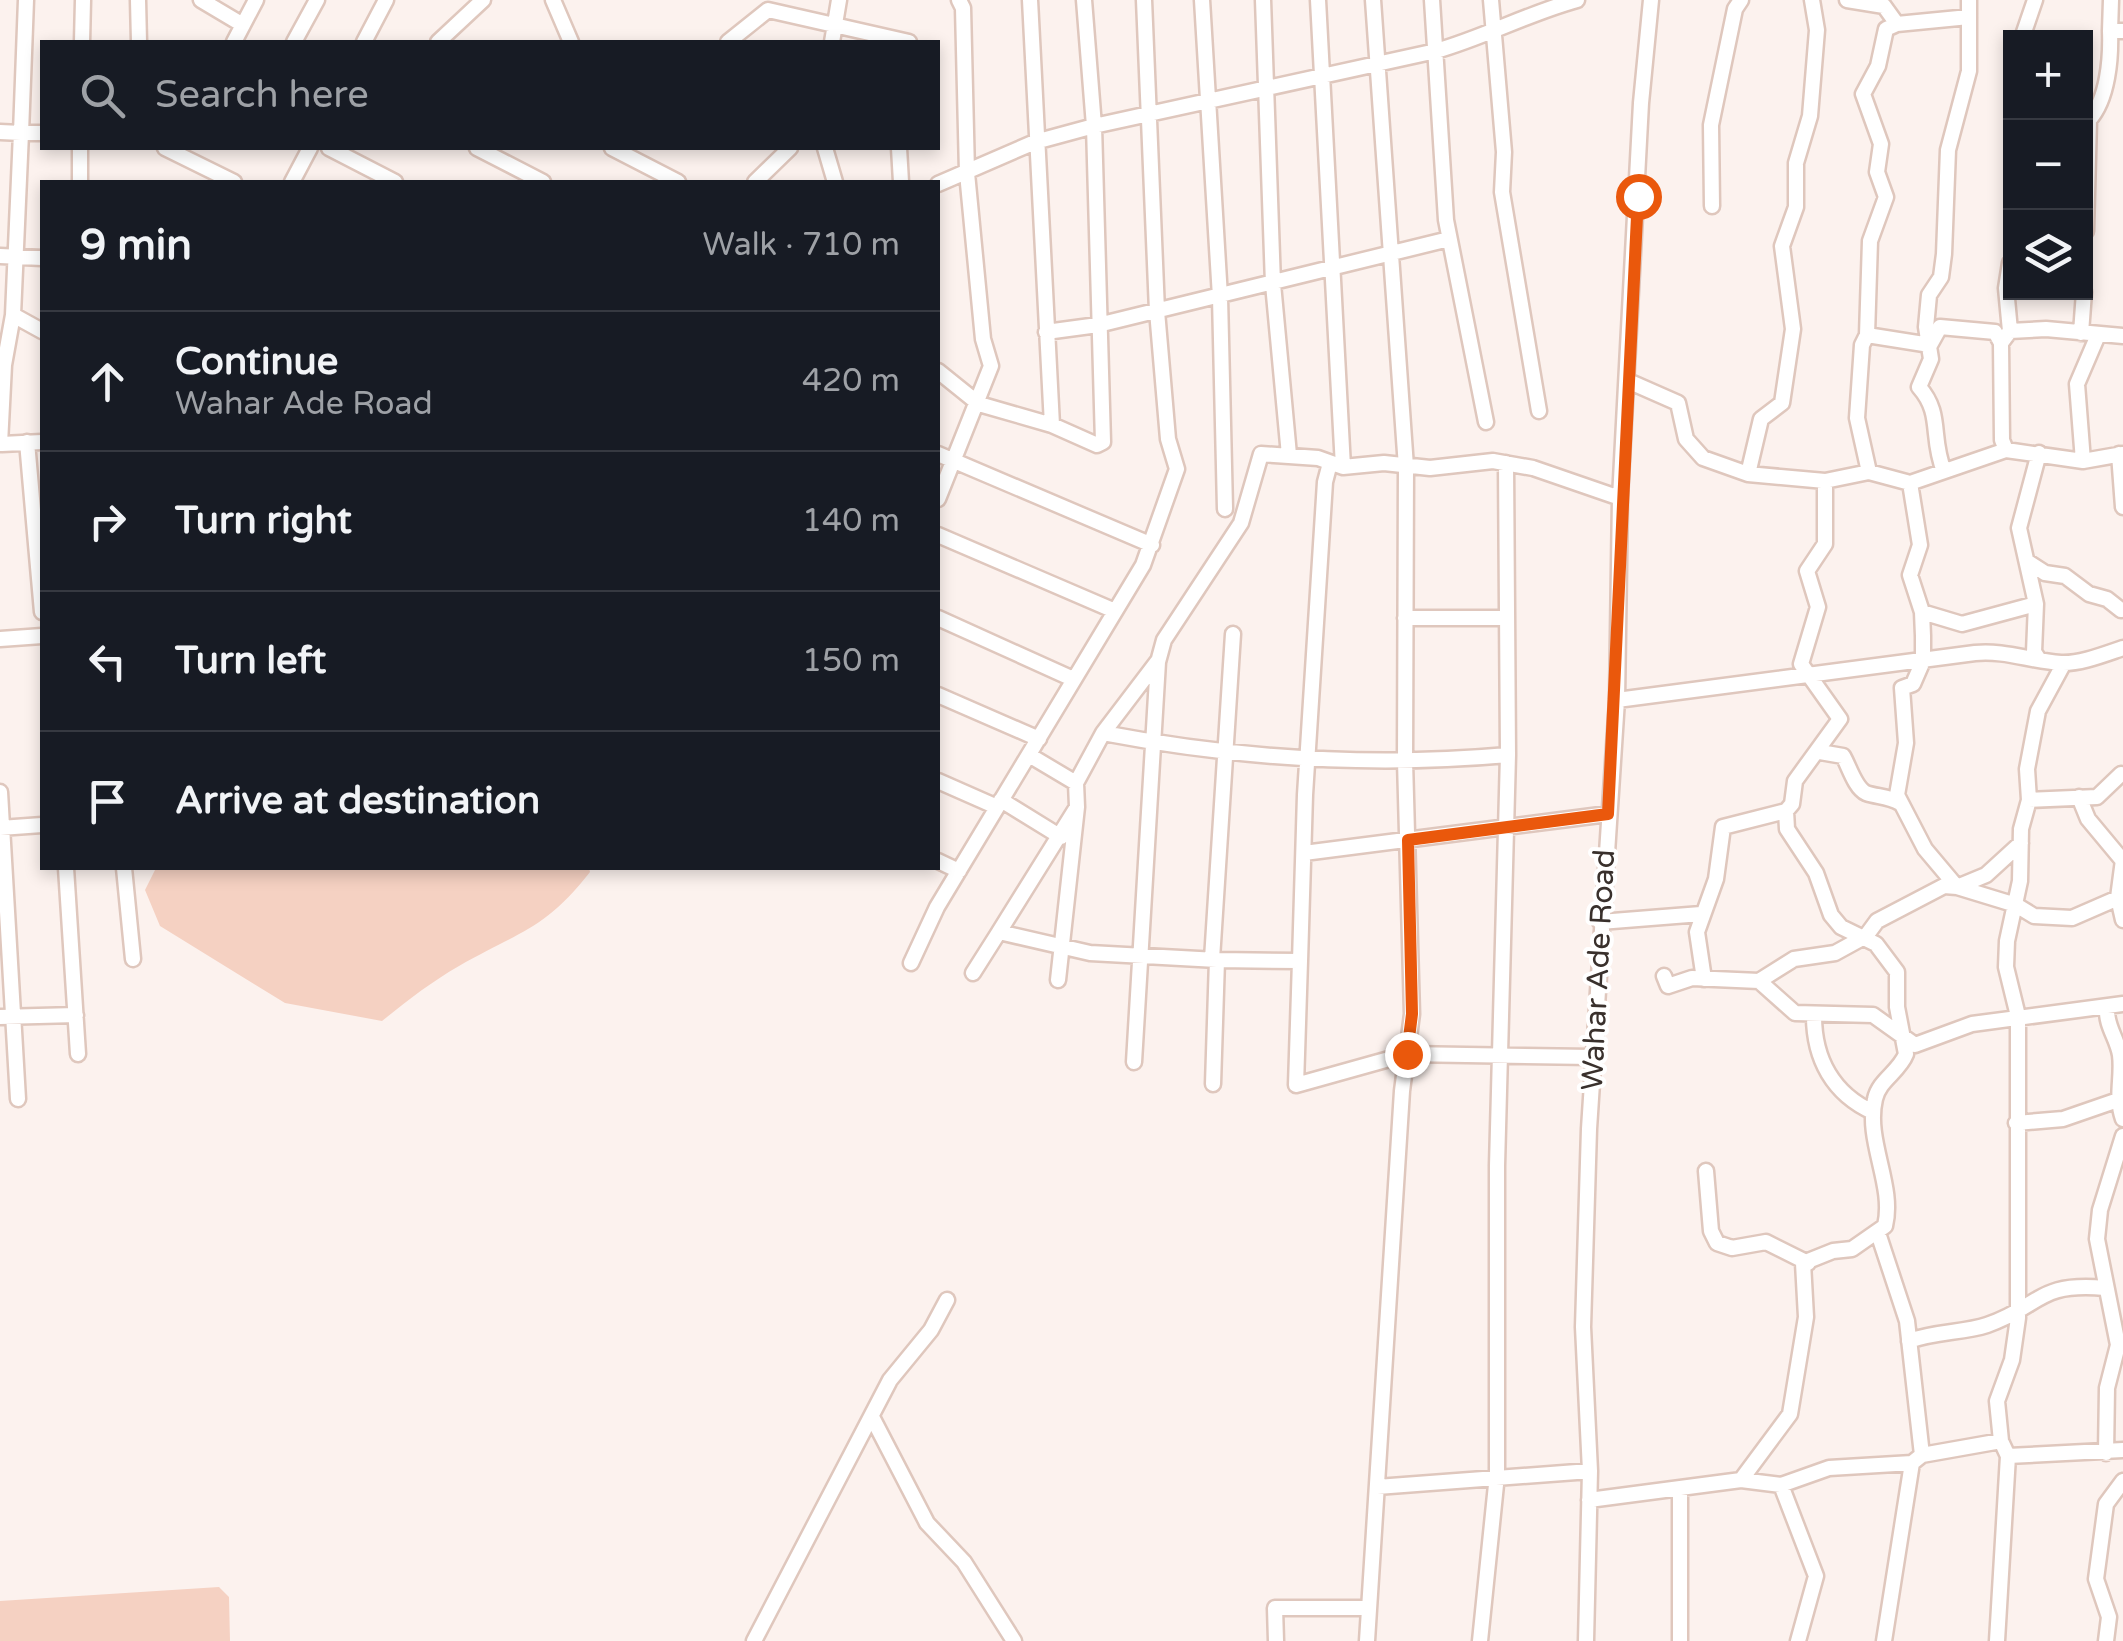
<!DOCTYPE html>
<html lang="en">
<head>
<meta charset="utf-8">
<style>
  :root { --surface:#171b24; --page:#20242c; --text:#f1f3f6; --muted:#9ea1a6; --line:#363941 }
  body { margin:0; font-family:"Varela Round",sans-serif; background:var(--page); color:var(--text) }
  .controls { position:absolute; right:30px; top:30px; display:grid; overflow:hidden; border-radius:0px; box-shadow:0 5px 15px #0003 }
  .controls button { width:90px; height:90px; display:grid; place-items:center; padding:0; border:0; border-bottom:2px solid var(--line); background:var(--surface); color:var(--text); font:50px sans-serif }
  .stop { position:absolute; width:30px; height:30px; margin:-22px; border:8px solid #ea580c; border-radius:50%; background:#fff }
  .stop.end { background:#ea580c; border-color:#fff; box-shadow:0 2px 10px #0008 }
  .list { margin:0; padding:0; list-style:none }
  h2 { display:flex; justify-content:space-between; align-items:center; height:130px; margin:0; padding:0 40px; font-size:42px }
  h2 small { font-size:32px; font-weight:400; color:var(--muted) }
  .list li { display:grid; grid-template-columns:65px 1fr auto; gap:30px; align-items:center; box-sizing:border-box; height:140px; padding:0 40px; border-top:2px solid var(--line) }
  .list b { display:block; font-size:38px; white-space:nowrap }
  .list p { margin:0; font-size:32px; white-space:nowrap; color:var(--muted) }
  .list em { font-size:32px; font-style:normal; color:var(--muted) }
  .icon { flex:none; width:55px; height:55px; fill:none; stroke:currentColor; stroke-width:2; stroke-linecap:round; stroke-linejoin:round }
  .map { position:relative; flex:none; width:2123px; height:1641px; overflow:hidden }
  .search { position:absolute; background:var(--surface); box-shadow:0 5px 15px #0003; left:40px; top:40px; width:900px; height:110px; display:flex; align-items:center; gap:25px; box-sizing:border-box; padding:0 35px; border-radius:0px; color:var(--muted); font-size:38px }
  .panel { position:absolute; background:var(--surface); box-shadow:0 5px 15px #0003; left:40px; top:180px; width:900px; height:690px; border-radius:0px }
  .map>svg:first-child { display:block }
  .green { fill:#f5d1c2 }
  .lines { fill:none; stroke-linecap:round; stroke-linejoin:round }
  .minor-casing { stroke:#dfc7bd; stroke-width:19 }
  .minor { stroke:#fff; stroke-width:14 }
  .route { stroke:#ea580c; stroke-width:12 }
  .labels { text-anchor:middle; stroke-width:8; stroke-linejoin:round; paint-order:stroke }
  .street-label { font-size:30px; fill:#39302c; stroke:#fff }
</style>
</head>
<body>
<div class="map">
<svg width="2123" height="1641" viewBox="0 0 2123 1641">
  <rect width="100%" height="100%" fill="#fcf2ee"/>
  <path class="green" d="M156,868h433l1,4c-45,58 -72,60 -131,94 -28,16 -52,35 -77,55l-97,-18 -125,-77 -15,-36z
    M219,1587l10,10 1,44h-230v-40z"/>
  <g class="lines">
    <defs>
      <path id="minor" d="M138,0l1,42
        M201,0l42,25
        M553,0l18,42
        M1030,0l22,425
        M1202,0l18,297 5,212
        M1263,0l10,284 16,171
        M1318,0l25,467
        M1432,0l14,220 40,202
        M1491,0l13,152 -2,40 37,219
        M1847,0l37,6 13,18 72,-7
        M2111,0l-1,31h13
        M2022,38l13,-38
        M82,42l1,-42
        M234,42l22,-42
        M294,42l23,-42
        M364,42l22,-42
        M438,42l45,-42
        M728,42l40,-32 141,32
        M832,42l7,-42
        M0,132l21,1 5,-133
        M42,133h-21l-8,182 29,16
        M80,148v34
        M165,148l69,34
        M329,148l66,34
        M477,148l66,34
        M612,148l66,34
        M825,148l10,34
        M899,148l2,34
        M292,182l18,-34
        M755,182l35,-34
        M938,184l97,-42 59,-16 342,-75c49,-14 93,-38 141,-51
        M1712,206l-1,-81 24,-116 6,-9
        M2086,231l3,-111c19,-21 22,-62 21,-89
        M0,256l42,2
        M2010,331l-4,-43 4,-25
        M1046,332l52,-7 351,-86
        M2081,333l3,-41
        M1867,335l63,10 10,-18 55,5 6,11 9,-12 36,-2 77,7
        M2001,343l1,97 4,10
        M938,371l41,33 73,21 45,20 6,-3 -9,-316 -10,-126
        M1628,381l50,22 8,36 17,19 45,16 77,7 44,-9 41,11 96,-33 77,11 40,-7
        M27,442l15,170
        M0,444l4,-79 9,-50
        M2,444l40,-2
        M938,454l214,91
        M2119,454l4,53
        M2083,461l-6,-77 21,-49
        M1506,463l2,292
        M1944,471c-14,-34 -1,-57 -25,-84l12,-28 -5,-32 3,-32 12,-18 3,-23 4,-104 21,-79v-71
        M1869,472l-12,-54 5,-73 5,-10 3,-94 16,-44 -9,-25 4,-28 -18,-50 15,-28 8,-37 11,-5
        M1748,474l13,-55 21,-16 11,-74 -11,-83 14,-39v-44l14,-47 7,-86 -5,-30
        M1910,483l10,62 -10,30 12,37 1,24v25l-10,23 -11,4 4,55 -9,52 28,54 32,38 59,18 18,11 38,2 46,-20
        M938,499l53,-133 -8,-27 -16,-166 -4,-165 -4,-8
        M938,535l177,76
        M2028,562l17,11 20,3 24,18 18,5 14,11
        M1922,612l40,12 74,-20
        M938,618l135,61
        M1405,618h102
        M0,639l42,-3
        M2038,658l-4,-6 2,-48 -17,-76 20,-75
        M938,695l101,44
        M1617,700l358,-47c30,-3 55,8 86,10 19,1 44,-9 62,-15
        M1103,733l54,-71
        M1820,752l23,4c6,10 12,32 23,37 11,4 22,3 34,10
        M1029,755l47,28
        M938,781l59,26
        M0,792l18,307
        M2079,797l9,22 35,42
        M1001,800l60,37
        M2029,800l-2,-31 11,-58 26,-48
        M1077,807l-1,-24 27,-50c131,25 271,34 405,22l-11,411v309l-17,166
        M0,828l42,-3
        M1304,853l304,-39
        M2123,860l-5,38 5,22
        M938,861l21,10
        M66,868l12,186
        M124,868l9,91
        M1600,922l101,-8
        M999,932l78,-125 -19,173
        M1212,959l21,-325
        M1300,961l5,-166 20,-313 5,-19
        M911,963l26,-56 206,-342 34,-96 -9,-30 -11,-128 -13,-311
        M973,973l26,-41 91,21 127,7
        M1664,976l4,10 24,-8 67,3 35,-22 41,-6 31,-17 11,-15 67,-35 13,1 29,-12 35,-32
        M1704,979l-7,-47 19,-53 7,-52 63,-16
        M1759,981l36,32 78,2 42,30 57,-21 151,-20
        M2107,1009c-1,17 10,29 13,46 3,22 -5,42 3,64
        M1814,1016c0,43 19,78 59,96
        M0,1017l76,-2
        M1134,1062l24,-400 6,-22 77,-117 20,-69 57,4 25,9 41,-4 46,5 63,-7 40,7 87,30
        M1213,1084l4,-124 83,1 -4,124 111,-31 185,3
        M2016,1123l47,-4 55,-19
        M1706,1171l5,60 6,12 15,5 34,-6 42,21
        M1878,1233l29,88 15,134
        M1909,1341c27,-10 54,-8 78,-16 55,-19 49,-43 118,-37
        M872,1417l55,106 37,39 50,79
        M2001,1441l-4,-40 15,-41 6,-42v-302l-12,-49 1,-26 13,-60 1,-52 8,-29 68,-3 24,-23
        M2106,1453l1,-65 11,-43 -21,-106 3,-29 23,-74
        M1741,1480l49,-66 16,-97 -3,-54 30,-12 19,-2 33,-23c10,-41 -20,-85 -10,-127 4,-19 24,-27 31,-45l-9,-47v-35l-21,-28 -35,-17 -10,-12 -15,-42 -29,-44 -1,-18 6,-7 3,-23 45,-62 -39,-55 17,-57 -11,-36 18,-27v-63
        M1781,1485l35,91 -18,65
        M1377,1487l213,-16
        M1589,1500l152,-20 40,5 48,-17 83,-5 10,-8 79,-14 7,15 115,-6
        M754,1641l136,-261 41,-50 16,-30
        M1276,1641l-1,-33h93
        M1367,1641l35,-550 10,-77 -7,-253 1,-294 -33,-467
        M1586,1641l4,-170 -7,-144 6,-198 28,-429 3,-202 21,-395 10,-103
        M1680,1641v-153
        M1884,1641l28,-178
        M1997,1641l11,-185
        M2106,1641l3,-24 -13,-38 10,-75 17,-23"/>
    </defs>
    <use href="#minor" class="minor-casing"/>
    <use href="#minor" class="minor"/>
  </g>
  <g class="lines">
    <path class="route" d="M1407,1054l5,-40 -4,-174 200,-26 30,-618"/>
  </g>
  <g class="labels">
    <g class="street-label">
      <text transform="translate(1598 970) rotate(-87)" y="10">Wahar Ade Road</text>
    </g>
  </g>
</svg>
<div class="controls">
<button>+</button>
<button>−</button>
<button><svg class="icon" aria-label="layers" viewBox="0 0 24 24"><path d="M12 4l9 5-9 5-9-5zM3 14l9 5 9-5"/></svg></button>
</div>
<div class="stop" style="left:1638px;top:196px"></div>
<div class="stop end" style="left:1407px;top:1054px"></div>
<div class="search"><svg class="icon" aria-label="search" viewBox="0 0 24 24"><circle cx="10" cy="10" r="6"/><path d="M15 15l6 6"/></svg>Search here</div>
<section class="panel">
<h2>9 min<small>Walk · 710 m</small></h2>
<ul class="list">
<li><svg class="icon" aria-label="ahead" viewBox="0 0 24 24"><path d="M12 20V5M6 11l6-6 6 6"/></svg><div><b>Continue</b><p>Wahar Ade Road</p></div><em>420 m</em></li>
<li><svg class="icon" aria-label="right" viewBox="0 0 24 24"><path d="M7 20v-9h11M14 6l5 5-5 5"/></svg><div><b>Turn right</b></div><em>140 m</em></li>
<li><svg class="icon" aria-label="left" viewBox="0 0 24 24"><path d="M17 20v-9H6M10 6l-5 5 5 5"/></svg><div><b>Turn left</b></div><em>150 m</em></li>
<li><svg class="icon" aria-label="arrive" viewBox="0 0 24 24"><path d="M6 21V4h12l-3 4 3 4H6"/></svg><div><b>Arrive at destination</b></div></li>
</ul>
</section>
</div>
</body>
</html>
